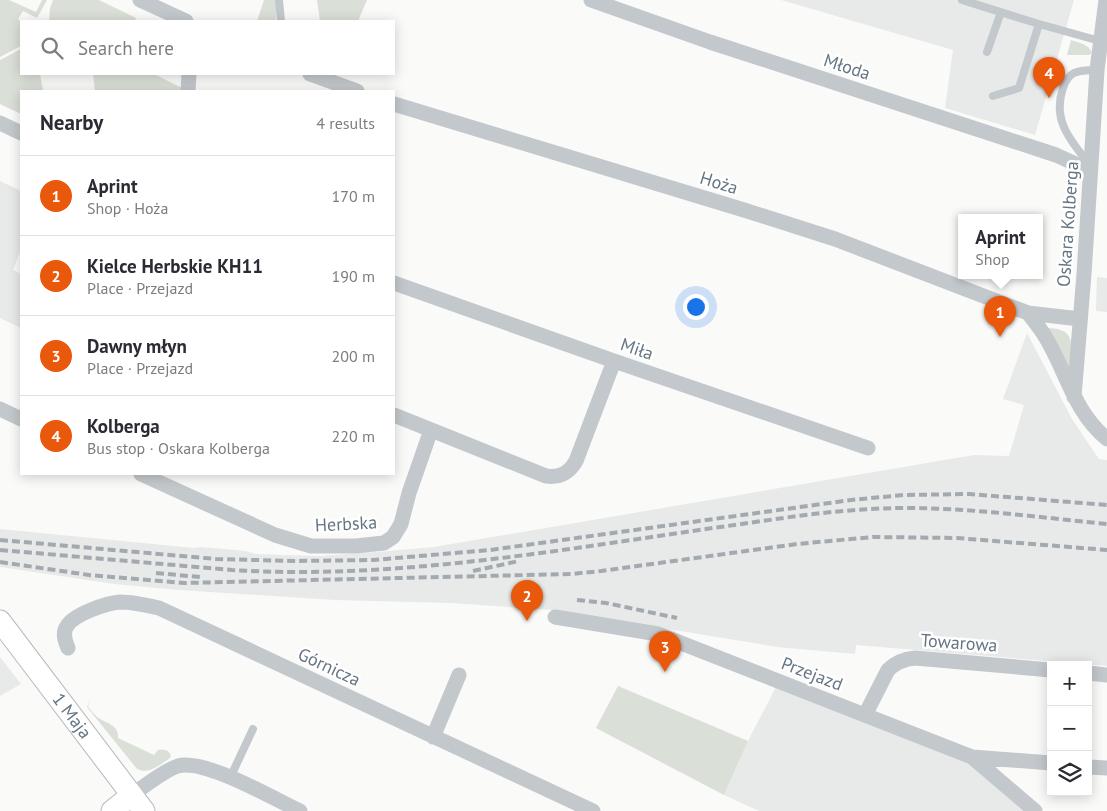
<!DOCTYPE html>
<html lang="en">
<head>
<meta charset="utf-8">
<style>
  :root { --surface:#fff; --page:#f2f2f3; --text:#2b2b33; --muted:#7c7c81; --line:#e1e1e2; --accent:#ea580c }
  body { margin:0; font-family:"PT Sans",sans-serif; background:var(--page); color:var(--text) }
  .controls { position:absolute; right:15px; bottom:15px; display:grid; overflow:hidden; border-radius:0px; box-shadow:0 2px 12px #0003 }
  .controls button { width:45px; height:45px; display:grid; place-items:center; padding:0; border:0; border-bottom:1px solid var(--line); background:var(--surface); color:var(--text); font:25px sans-serif }
  .you { position:absolute; left:695px; top:306px; width:18px; height:18px; margin:-12px; border:4px solid #fff; border-radius:50%; background:#1a73e8; box-shadow:0 0 0 8px #1a73e833 }
  .badge { display:grid; place-items:center; width:32px; height:32px; border-radius:50%; background:var(--accent); color:#fff; font-size:16px; font-weight:700 }
  .pin { position:absolute; translate:-50% -41px; filter:drop-shadow(0 1px 2px #0008) }
  .pin::after { content:''; position:absolute; top:26px; width:18px; height:15px; background:inherit; clip-path:polygon(0 0,100% 0,50% 100%) }
  .popup { position:absolute; left:958px; top:214px; width:85px; height:65px; box-sizing:border-box; display:grid; place-content:center; border-radius:0px; background:var(--surface); filter:drop-shadow(0 1px 4px #0005); font-size:16px; white-space:nowrap; color:var(--muted) }
  .popup b { font-size:19px; color:var(--text) }
  .popup::after { content:''; position:absolute; left:50%; top:100%; margin-left:-10px; border:10px solid transparent; border-top-color:var(--surface) }
  .list { margin:0; padding:0; list-style:none }
  h2 { display:flex; justify-content:space-between; align-items:center; height:65px; margin:0; padding:0 20px; font-size:21px }
  h2 small { font-size:16px; font-weight:400; color:var(--muted) }
  .list li { display:grid; grid-template-columns:32px 1fr auto; gap:15px; align-items:center; box-sizing:border-box; height:80px; padding:0 20px; border-top:1px solid var(--line) }
  .list b { display:block; font-size:19px; white-space:nowrap }
  .list p { margin:0; font-size:16px; white-space:nowrap; color:var(--muted) }
  .list em { font-size:16px; font-style:normal; color:var(--muted) }
  .icon { flex:none; width:28px; height:28px; fill:none; stroke:currentColor; stroke-width:2; stroke-linecap:round; stroke-linejoin:round }
  .map { position:relative; flex:none; width:1107px; height:811px; overflow:hidden }
  .search { position:absolute; background:var(--surface); box-shadow:0 2px 12px #0003; left:20px; top:20px; width:375px; height:55px; display:flex; align-items:center; gap:12px; box-sizing:border-box; padding:0 18px; border-radius:0px; color:var(--muted); font-size:19px }
  .panel { position:absolute; background:var(--surface); box-shadow:0 2px 12px #0003; left:20px; top:90px; width:375px; height:385px; border-radius:0px }
  .map>svg:first-child { display:block }
  .built { fill:#e8e9e9 }
  .green { fill:#dadfd7 }
  .lines { fill:none; stroke-linecap:round; stroke-linejoin:round }
  .secondary-casing { stroke:#b3babf; stroke-width:23 }
  .lane { stroke:#c3c8cc; stroke-width:8 }
  .street { stroke:#c3c8cc; stroke-width:15 }
  .secondary { stroke:#fff; stroke-width:21 }
  .rail { stroke:#a2aab0; stroke-width:4; stroke-dasharray:8 4; stroke-linecap:butt }
  .labels { text-anchor:middle; stroke-width:5; stroke-linejoin:round; paint-order:stroke }
  .street-label { font-size:18px; fill:#657683; stroke:#fff }
</style>
</head>
<body>
<div class="map">
<svg width="1107" height="811" viewBox="0 0 1107 811">
  <rect width="100%" height="100%" fill="#fafaf8"/>
  <path class="built" d="M781,0h293l-39,135 -90,-27 8,-58z
    M0,181l21,10v58l-8,21 8,4v54l-21,-10z
    M1097,277l10,1v34l-11,-1z
    M1027,333l45,86 27,40 8,1v206l-251,-21 -1,9 -78,-7 -224,-37 -103,-7 -115,-3 -156,-10 -65,-6 -114,-17v-38l194,19 7,-1 45,4 9,3 64,2 58,-4 57,-5 540,-92 35,1 15,-51 -21,-6z
    M0,657l21,27 -21,12z
    M777,685l191,75 61,51h-270l-35,-16 24,-54z"/>
  <path class="green" d="M0,0h9l27,12 6,-12h5l-10,18 -14,-7 -5,8 3,2v25l-21,11z
    M53,0h46l37,18 -1,3h-86l1,-13z
    M264,0h12v19l-2,2h-17z
    M317,0h50l-9,21h-38z
    M1071,40c8,3 18,4 21,13l-3,2h-22z
    M21,49v25h19l3,17h-22v23l-21,-10v-44z
    M93,74h61l28,14v3h-87z
    M1048,328c30,1 23,18 21,42z
    M618,686l130,55 -24,54 -128,-67z
    M90,700l-2,7c4,4 7,9 12,12 9,5 19,7 18,19l36,17 4,-5c6,-1 12,0 13,7 -10,7 -22,18 -34,12l-50,-62z"/>
  <g class="lines">
    <defs>
      <g id="secondary">
        <path id="s1" d="M0,621l144,190"/>
        <path d="M112,811l20,-16"/>
      </g>
    </defs>
    <use href="#secondary" class="secondary-casing"/>
    <path class="lane" d="M279,0l2,21
      M962,0l77,24
      M987,52l14,-40
      M993,96l26,-8 20,-64 61,17
      M1089,164c-19,-24 -37,-44 -26,-76 2,-6 5,-12 11,-15 6,-3 16,-3 23,-3
      M230,778l23,-49"/>
    <path class="street" d="M140,0l46,21
      M591,0l119,42 346,113 24,11h11
      M310,74l47,17
      M188,91l1,-17
      M394,104l350,106 91,29 193,74 52,6
      M0,123l21,10
      M394,283l220,78 254,87
      M1028,313c6,8 13,16 18,25 21,35 28,74 61,101
      M1074,397l10,-123 13,-204 9,-70
      M0,409l21,10
      M394,415l152,61c14,2 23,-3 30,-15l38,-100
      M141,474l134,61 36,11h45l28,-3 9,-6 8,-13 8,-31 22,-63
      M555,617l103,17 314,123 63,54
      M68,648c-3,-7 -6,-15 -1,-22 7,-12 40,-23 53,-24 13,0 26,3 39,6l434,203
      M1088,673l19,2
      M865,715l23,-45c8,-8 16,-11 27,-12l136,12
      M433,737l26,-62
      M972,757l79,6
      M1088,767l19,1
      M132,795c13,-9 31,-24 46,-29 26,-8 96,33 122,45"/>
    <use href="#secondary" class="secondary"/>
    <path class="rail" d="M0,540l216,19 80,2 77,-1 117,-10 361,-50 53,-5 65,-1 138,11
      M0,550l232,20c163,10 327,-20 488,-43 45,-6 90,-14 136,-17 82,-7 169,6 251,14
      M0,562l89,13 95,8 387,-9 30,-3 196,-27 76,-7 84,1 150,12
      M473,571l46,-10
      M156,573l44,4
      M577,600l29,3 71,15"/>
  </g>
  <g class="labels">
    <g class="street-label">
      <text transform="translate(847 67) rotate(18)" y="6">Młoda</text>
      <text transform="translate(719 183) rotate(17)" y="6">Hoża</text>
      <text transform="translate(1068 224) rotate(-86)" y="6">Oskara Kolberga</text>
      <text transform="translate(637 349) rotate(19)" y="6">Miła</text>
      <text transform="translate(346 524) rotate(-3)" y="6">Herbska</text>
      <text transform="translate(959 643) rotate(4)" y="6">Towarowa</text>
      <text transform="translate(329 667) rotate(25)" y="6">Górnicza</text>
      <text transform="translate(812 674) rotate(21)" y="6">Przejazd</text>
      <text dy="6" stroke="none"><textPath href="#s1" startOffset="119">1 Maja</textPath></text>
    </g>
  </g>
</svg>
<div class="controls">
<button>+</button>
<button>−</button>
<button><svg class="icon" aria-label="layers" viewBox="0 0 24 24"><path d="M12 4l9 5-9 5-9-5zM3 14l9 5 9-5"/></svg></button>
</div>
<div class="you"></div>
<div class="pin badge" style="left:1000px;top:337px">1</div>
<div class="popup"><b>Aprint</b>Shop</div>
<div class="pin badge" style="left:527px;top:621px">2</div>
<div class="pin badge" style="left:665px;top:672px">3</div>
<div class="pin badge" style="left:1049px;top:98px">4</div>
<div class="search"><svg class="icon" aria-label="search" viewBox="0 0 24 24"><circle cx="10" cy="10" r="6"/><path d="M15 15l6 6"/></svg>Search here</div>
<section class="panel">
<h2>Nearby<small>4 results</small></h2>
<ul class="list">
<li><span class="badge">1</span><div><b>Aprint</b><p>Shop · Hoża</p></div><em>170 m</em></li>
<li><span class="badge">2</span><div><b>Kielce Herbskie KH11</b><p>Place · Przejazd</p></div><em>190 m</em></li>
<li><span class="badge">3</span><div><b>Dawny młyn</b><p>Place · Przejazd</p></div><em>200 m</em></li>
<li><span class="badge">4</span><div><b>Kolberga</b><p>Bus stop · Oskara Kolberga</p></div><em>220 m</em></li>
</ul>
</section>
</div>
</body>
</html>
